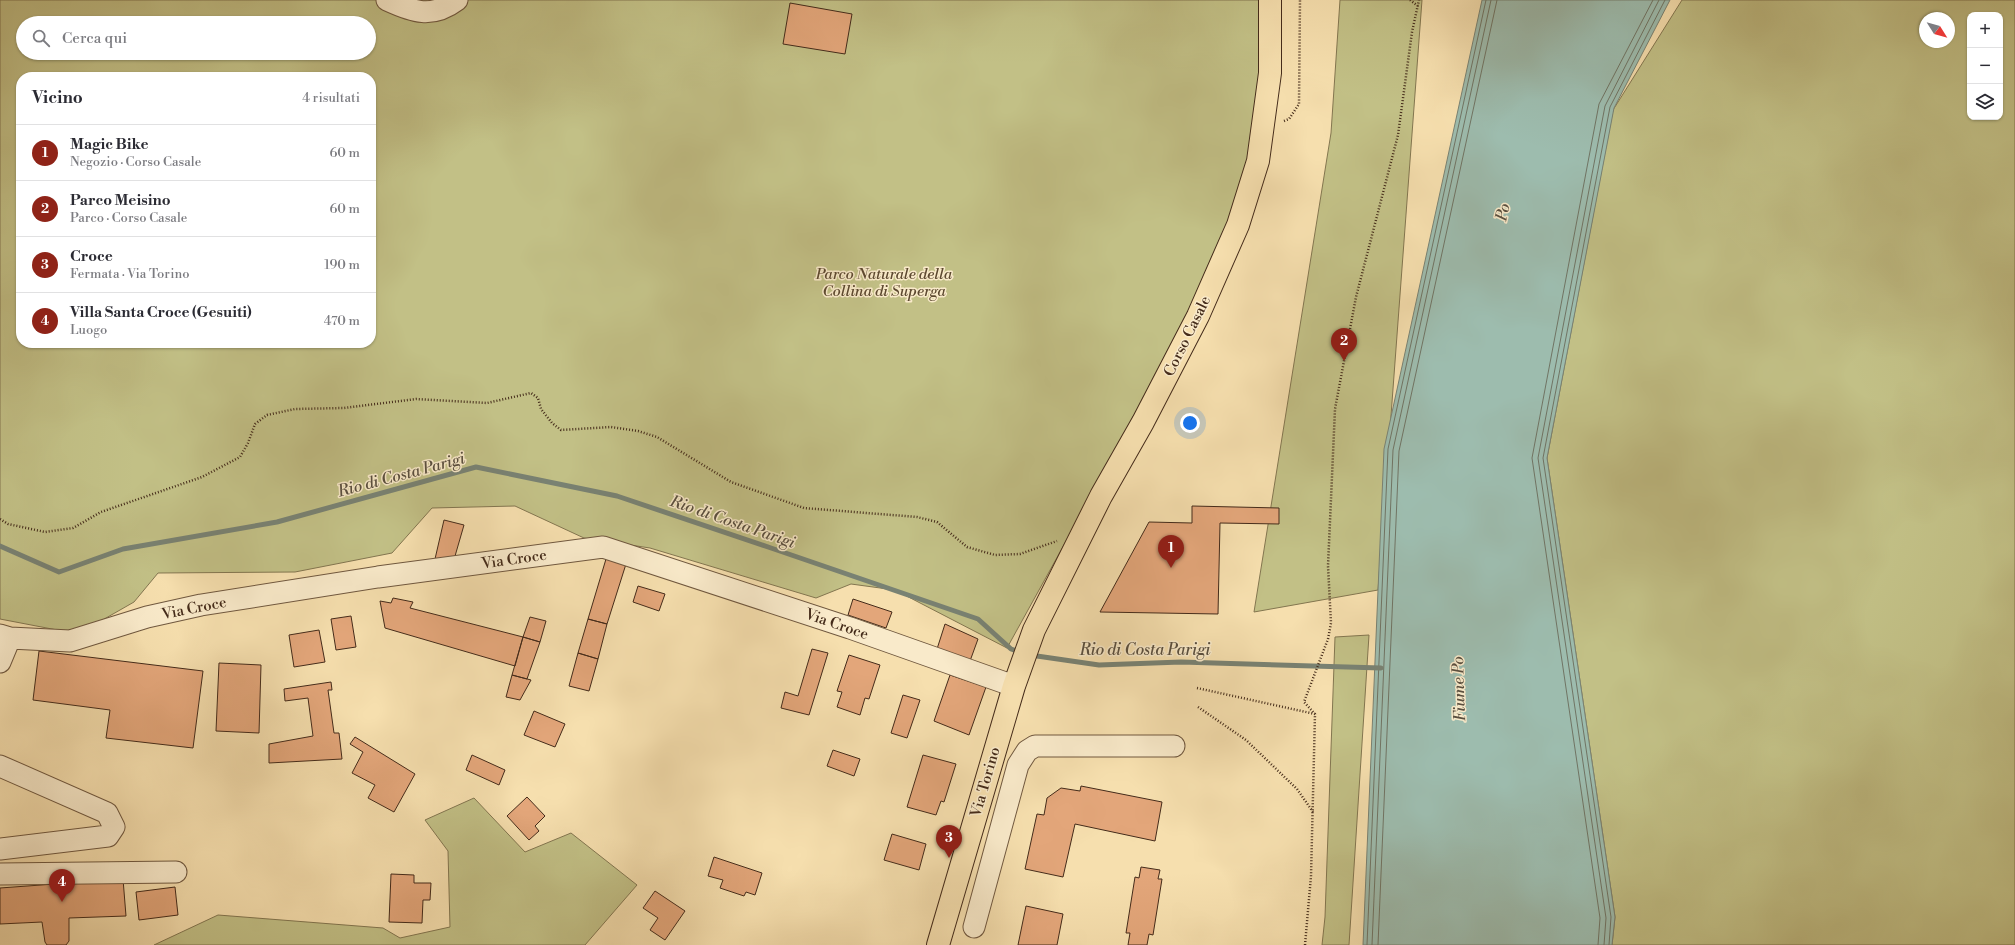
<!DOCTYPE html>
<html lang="it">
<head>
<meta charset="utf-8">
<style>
  :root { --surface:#fff; --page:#f2f2f3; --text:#2b2b33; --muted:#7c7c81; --line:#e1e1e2; --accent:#8f2418 }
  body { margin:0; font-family:"Libre Bodoni",serif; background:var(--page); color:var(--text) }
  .controls { position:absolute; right:12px; top:12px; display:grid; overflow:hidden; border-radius:8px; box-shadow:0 1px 3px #0004 }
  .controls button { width:36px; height:36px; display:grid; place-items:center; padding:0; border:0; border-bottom:1px solid var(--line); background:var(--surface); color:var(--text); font:20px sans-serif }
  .compass { position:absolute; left:1919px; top:12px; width:36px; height:36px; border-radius:50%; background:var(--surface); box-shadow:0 1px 3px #0004; rotate:127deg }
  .you { position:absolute; left:1190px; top:423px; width:14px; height:14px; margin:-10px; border:3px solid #fff; border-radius:50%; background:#1a73e8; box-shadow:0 0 0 6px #1a73e833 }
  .badge { display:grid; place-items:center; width:26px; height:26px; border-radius:50%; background:var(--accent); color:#fff; font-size:13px; font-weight:700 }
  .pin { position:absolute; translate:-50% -33px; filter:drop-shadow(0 1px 2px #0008) }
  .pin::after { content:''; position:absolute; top:21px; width:14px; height:12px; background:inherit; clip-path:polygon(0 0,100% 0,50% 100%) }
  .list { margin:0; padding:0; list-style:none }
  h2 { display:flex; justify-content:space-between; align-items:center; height:52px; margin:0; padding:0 16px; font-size:17px }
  h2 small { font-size:13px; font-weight:400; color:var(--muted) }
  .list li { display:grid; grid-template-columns:26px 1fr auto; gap:12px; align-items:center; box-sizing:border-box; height:56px; padding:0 16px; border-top:1px solid var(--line) }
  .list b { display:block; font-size:15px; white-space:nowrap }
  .list p { margin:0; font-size:13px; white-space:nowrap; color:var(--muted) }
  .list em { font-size:13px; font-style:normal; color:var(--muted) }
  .icon { flex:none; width:22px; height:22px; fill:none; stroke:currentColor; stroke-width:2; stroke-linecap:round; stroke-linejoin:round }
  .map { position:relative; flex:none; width:2015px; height:945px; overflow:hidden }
  .search { position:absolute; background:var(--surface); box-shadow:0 1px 3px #0004; left:16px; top:16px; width:360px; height:44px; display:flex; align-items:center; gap:10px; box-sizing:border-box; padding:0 14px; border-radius:22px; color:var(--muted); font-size:15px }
  .panel { position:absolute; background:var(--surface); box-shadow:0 1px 3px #0004; left:16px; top:72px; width:360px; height:276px; border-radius:16px }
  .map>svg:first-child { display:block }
  .green { fill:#c2c086; stroke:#837650; fill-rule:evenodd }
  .water { fill:#9dbcae; stroke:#798273 }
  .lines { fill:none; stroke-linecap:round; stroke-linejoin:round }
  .shore { stroke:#707464; stroke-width:1 }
  .stream { stroke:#798273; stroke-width:5 }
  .building { fill:#e3a67a; stroke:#442b1a }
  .street-casing { stroke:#70583f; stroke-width:23 }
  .primary-casing { stroke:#442b1a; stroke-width:24 }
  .path { stroke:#442b1a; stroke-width:2.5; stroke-dasharray:1 2; stroke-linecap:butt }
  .street { stroke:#f9eaca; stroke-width:21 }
  .primary { stroke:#f6dfae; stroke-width:22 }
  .labels { text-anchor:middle; stroke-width:3; stroke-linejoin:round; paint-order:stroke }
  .park-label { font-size:15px; font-style:italic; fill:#5d4930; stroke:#f9eaca }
  .street-label { font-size:15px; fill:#442b1a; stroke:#f9eaca }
  .water-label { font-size:16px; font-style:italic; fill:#5a4f3f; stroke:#f9eaca }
</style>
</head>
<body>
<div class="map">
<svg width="2015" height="945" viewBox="0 0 2015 945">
  <rect width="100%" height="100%" fill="#f6dfae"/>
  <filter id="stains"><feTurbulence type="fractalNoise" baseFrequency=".005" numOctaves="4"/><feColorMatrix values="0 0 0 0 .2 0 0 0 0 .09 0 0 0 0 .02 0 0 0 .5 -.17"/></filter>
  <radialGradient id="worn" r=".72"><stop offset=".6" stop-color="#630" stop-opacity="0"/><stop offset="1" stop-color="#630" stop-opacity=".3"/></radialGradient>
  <path class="green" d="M0,0h1260l2,71 -12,88 -23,70 -36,79 -42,83 -142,257 -112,-58 -44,-6 -35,14 -166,-50 -66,-10 -69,-32 -83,2 -40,45 -97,19 -137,1 -24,29 -56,32 -78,-15zM23,23h346v30h-346zM21,77h350v266h-350z
    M1340,0h82l-44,590 -124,22 77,-479z
    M1682,0h333v945h-403l3,-28 -68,-459 66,-348zM1970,15h30v102h-30zM1925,18h24v24h-24z
    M1369,635l-20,310h-27l3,-28 10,-280z
    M474,798l51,54 46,-19 66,52 -52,60h-431l64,-30 165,13 17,10 50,-11 -2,-76 -23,-31z"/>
  <path class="water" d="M1482,0h188l-56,108 -67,350 68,459 -3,28h-249l21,-496z"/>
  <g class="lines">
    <path class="shore" d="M1367,945l21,-496 98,-449
      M1372,945l21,-495 98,-450
      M1378,945l21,-494 98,-451
      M1598,945l2,-27 -68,-460 67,-354 54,-104
      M1604,945l2,-27 -68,-460 67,-352 54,-106
      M1609,945l2,-28 -68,-459 67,-351 55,-107"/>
    <path class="stream" d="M0,546l59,26 64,-23 154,-27 199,-55 141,29 154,52 207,71 33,30 9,3
      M1030,655l69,10 82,-3 200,6"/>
  </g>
  <path class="building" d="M790,3l62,11 -7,40 -62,-10z
    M1192,506l87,2v16l-59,-1 -2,91 -118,-2 49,-90 43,1z
    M444,520l20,5 -11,38 -18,-4z
    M606,559l20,5 -19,60 -19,-5z
    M638,586l27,8 -6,17 -26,-9z
    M393,598l20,4 -3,6 113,29 -8,29 -130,-38 -5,-27 11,2z
    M853,599l39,13 -6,16 -38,-13z
    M351,616l5,31 -20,3 -5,-31z
    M530,617l16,4 -6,21 -17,-5z
    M588,619l19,5 -9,35 -20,-6z
    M945,624l33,15 -8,22 -33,-12z
    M319,630l6,32 -31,5 -5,-32z
    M523,637l17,5 -13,37 -15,-4z
    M812,649l16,4 -19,62 -28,-7 4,-16 13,4z
    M39,651l164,20 -10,77 -87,-10 4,-28 -77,-10z
    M578,653l20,6 -9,32 -20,-5z
    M849,655l31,10 -11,34 -4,-1 -5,17 -23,-8 5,-15 -5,-1z
    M219,663l42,2 -2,68 -43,-2z
    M512,675l19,5 -11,20 -14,-3z
    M950,675l36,12 -17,48 -35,-14z
    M331,682l1,8h-4l6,43h5l3,26 -73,4v-19l44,-8 -5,-38 -23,3 -1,-12z
    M903,695l17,5 -13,38 -16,-5z
    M534,711l31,13 -10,23 -31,-12z
    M355,737l60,37 -21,38 -26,-14 7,-13 -23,-12 11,-21 -13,-8z
    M833,750l27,9 -6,17 -27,-10z
    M472,755l33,15 -6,15 -33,-15z
    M923,755l33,9 -12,38 -3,-1 -5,14 -29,-8z
    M1081,786l81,16 -7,39 -80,-17 -12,53 -38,-8 12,-55 7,1 3,-17 14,-10 19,3z
    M527,797l18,19 -10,10 4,5 -10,9 -22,-24z
    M892,834l34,10 -7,26 -35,-10z
    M714,857l48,16 -7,22 -9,-3 -2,4 -24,-8 3,-8 -15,-4z
    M1141,867l19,3 -2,9h4l-9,56 -4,-1 -2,11h-19l2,-12h-4l9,-56 4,1z
    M391,874l23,1v8h17l-1,17h-7l-1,23 -33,-1z
    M123,879l3,37 -57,2v23l-3,4h-19l-2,-3 -3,-20 -42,2v-36z
    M175,887l3,28 -39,5 -3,-28z
    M655,891l30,20 -20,29 -15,-10 8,-12 -15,-10z
    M1026,906l37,8 -6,31h-39z"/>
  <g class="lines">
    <defs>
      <path id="street" d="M387,0c26,12 45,19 70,0
        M0,635l10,3 60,3 77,-24 54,-12 177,-28 225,-30 247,81 164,58
        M0,662l10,-24
        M0,766l107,47 7,14 -6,9 -108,13
        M0,874l176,-2
        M974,927l44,-162 9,-14 8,-5h139"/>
      <path id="primary" d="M938,945l76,-259 20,-56 67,-134 42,-74 55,-106 40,-91 20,-64 12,-88v-73"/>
    </defs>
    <use href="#street" class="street-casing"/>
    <use href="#primary" class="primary-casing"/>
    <path class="path" d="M1410,0l8,6
      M1284,121l5,-2 10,-15 1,-104
      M0,519l8,5 37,8 28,-4 28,-16 101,-35 38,-20 8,-14 7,-19 12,-9 28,-6 49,-1 72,-9 71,4 44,-10 7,5 3,11 11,14 9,7 50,-3 27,4 19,6 74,45 73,26 113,9 20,5 30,25 28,8 25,-1 37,-13
      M1197,688l118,26
      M1198,707l48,33 51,49 16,23
      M1305,945l6,-69 4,-162 -11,-12 24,-63 3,-16 -3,-57 7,-157 21,-112 42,-162 14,-103 7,-32"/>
    <use href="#street" class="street"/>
    <use href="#primary" class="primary"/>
  </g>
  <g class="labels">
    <g class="park-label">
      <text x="884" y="279">Parco Naturale della<tspan x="884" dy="17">Collina di Superga</tspan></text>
    </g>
    <g class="street-label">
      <text transform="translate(1187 336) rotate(-64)" y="5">Corso Casale</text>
      <text transform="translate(514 559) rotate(-8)" y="5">Via Croce</text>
      <text transform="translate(194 608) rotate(-11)" y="5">Via Croce</text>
      <text transform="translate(837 624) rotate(19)" y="5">Via Croce</text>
      <text transform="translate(985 782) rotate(-74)" y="5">Via Torino</text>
    </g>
    <g class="water-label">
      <text transform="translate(1502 212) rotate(-77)" y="6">Po</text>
      <text transform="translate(401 474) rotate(-15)" y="6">Rio di Costa Parigi</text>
      <text transform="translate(733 521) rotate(19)" y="6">Rio di Costa Parigi</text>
      <text x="1145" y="655">Rio di Costa Parigi</text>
      <text transform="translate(1458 689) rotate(-92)" y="6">Fiume Po</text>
    </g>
  </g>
  <rect width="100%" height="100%" filter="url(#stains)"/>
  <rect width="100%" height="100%" fill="url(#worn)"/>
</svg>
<div class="controls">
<button>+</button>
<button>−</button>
<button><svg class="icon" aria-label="layers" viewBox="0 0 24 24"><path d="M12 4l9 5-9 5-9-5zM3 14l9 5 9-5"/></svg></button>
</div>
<svg class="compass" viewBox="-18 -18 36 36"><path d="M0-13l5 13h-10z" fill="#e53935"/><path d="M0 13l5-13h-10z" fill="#7c7c81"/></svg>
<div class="you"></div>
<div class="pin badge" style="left:1171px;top:568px">1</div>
<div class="pin badge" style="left:1344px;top:361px">2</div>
<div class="pin badge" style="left:949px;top:858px">3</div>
<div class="pin badge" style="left:62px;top:902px">4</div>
<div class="search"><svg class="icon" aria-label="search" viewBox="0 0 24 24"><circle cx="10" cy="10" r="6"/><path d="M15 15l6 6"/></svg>Cerca qui</div>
<section class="panel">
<h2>Vicino<small>4 risultati</small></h2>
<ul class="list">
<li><span class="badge">1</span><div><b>Magic Bike</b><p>Negozio · Corso Casale</p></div><em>60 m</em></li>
<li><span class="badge">2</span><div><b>Parco Meisino</b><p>Parco · Corso Casale</p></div><em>60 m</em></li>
<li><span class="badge">3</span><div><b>Croce</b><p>Fermata · Via Torino</p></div><em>190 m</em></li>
<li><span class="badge">4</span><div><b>Villa Santa Croce (Gesuiti)</b><p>Luogo</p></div><em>470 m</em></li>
</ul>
</section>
</div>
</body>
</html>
